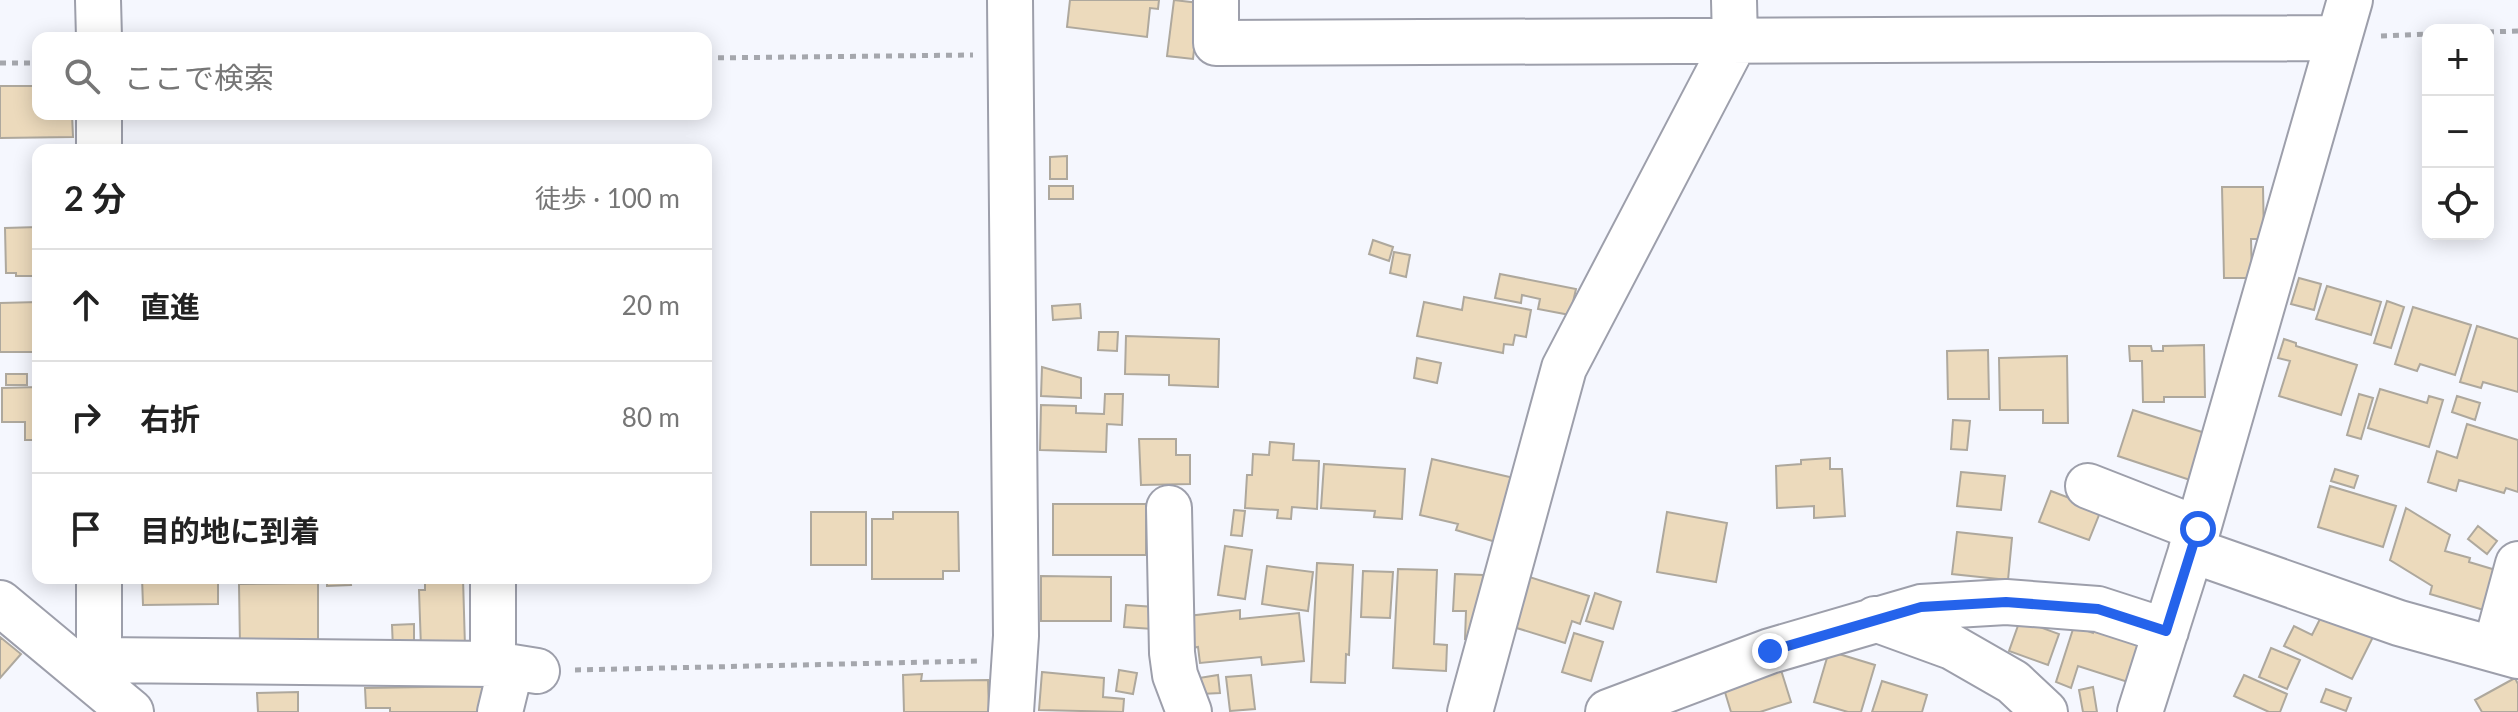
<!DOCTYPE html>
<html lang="ja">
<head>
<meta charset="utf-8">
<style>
  :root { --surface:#fff; --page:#f6f6f6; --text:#222; --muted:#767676; --line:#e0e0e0 }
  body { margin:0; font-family:Lato,"Noto Sans JP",sans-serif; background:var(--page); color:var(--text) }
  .controls { position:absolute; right:24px; top:24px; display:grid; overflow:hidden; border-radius:16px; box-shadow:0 4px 20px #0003 }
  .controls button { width:72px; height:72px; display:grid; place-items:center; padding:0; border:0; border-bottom:2px solid var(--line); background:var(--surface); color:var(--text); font:40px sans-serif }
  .stop { position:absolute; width:24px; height:24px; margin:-18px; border:6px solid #2563eb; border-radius:50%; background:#fff }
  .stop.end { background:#2563eb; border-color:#fff; box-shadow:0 2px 8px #0008 }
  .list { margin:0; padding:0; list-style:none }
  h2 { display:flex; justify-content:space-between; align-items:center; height:104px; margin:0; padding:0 32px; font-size:34px }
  h2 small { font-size:26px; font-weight:400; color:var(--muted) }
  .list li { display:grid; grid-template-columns:52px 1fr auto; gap:24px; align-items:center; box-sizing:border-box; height:112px; padding:0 32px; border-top:2px solid var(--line) }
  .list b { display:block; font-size:30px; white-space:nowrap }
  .list em { font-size:26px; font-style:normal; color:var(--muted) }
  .icon { flex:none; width:44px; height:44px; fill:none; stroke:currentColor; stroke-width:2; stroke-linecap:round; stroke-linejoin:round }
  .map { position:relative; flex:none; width:2518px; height:712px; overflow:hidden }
  .search { position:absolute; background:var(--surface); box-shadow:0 4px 20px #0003; left:32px; top:32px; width:680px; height:88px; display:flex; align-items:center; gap:20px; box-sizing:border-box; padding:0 28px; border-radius:16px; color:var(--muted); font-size:30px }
  .panel { position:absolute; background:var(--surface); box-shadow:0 4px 20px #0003; left:32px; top:144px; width:680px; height:440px; border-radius:16px }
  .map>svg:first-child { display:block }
  .building { fill:#ecdabc; stroke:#aea89d; stroke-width:2 }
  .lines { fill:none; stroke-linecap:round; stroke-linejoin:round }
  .minor-casing { stroke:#9d9fab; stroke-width:48 }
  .path { stroke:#a5a7ad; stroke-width:5; stroke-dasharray:6 6; stroke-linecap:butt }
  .minor { stroke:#fff; stroke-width:44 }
  .route { stroke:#2563eb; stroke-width:10 }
</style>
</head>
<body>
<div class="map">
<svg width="2518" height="712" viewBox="0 0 2518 712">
  <rect width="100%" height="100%" fill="#f5f7fe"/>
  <path class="building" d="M1070,0h89l-1,9 -8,-1 -3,29 -80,-10z
    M1174,0l25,3 -6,56 -26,-3z
    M0,86h38v28h34l1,23 -73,1z
    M1067,156v23h-17v-22z
    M1049,186h24v13h-24z
    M2222,187h41l1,52h-13l1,39h-28z
    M38,227v49h-22v-3h-10l-1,-45z
    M1373,240l20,7 -4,14 -20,-7z
    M1394,252l16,3 -4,22 -16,-4z
    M1500,274l76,15 -6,26 -32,-6 2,-10 -18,-4 -1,8 -26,-5z
    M2299,278l22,6 -7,26 -23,-6z
    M2327,286l54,16 -10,33 -55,-16z
    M1464,297l67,13 -5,27 -11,-2 -2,10 -9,-1 -1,9 -86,-17 7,-34 38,8z
    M2387,301l17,6 -13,41 -17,-5z
    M38,302v56h-4v-6h-34v-49z
    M1080,304l1,14 -28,2 -1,-14z
    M2413,307l58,18 -16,50 -35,-11 -3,7 -22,-7z
    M2477,326l41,13v53l-35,-10 -2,6 -21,-6z
    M1099,332h19l-1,19 -19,-1z
    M1126,336l93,3 -1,48 -49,-2v-10l-44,-1z
    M2284,339l12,4v3l61,19 -16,50 -62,-19 11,-35 -12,-3z
    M2204,345l1,52h-41v5h-21l-1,-41h-12l-1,-15h22l1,5h11v-5z
    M1988,350l1,49h-41l-1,-48z
    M2067,356l1,67h-25v-13h-43l-1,-52z
    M1417,358l24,5 -4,20 -23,-5z
    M1042,367l39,11v20l-40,-2z
    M6,374h21v11h-21z
    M38,387v53h-13v-18h-23v-34z
    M2380,389l47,14 2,-7 14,4 -14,47 -61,-19z
    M1105,394h18l-1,31 -15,-1 -1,28 -66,-2 1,-45 35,1v7l28,1z
    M2359,394l14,4 -12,41 -14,-4z
    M2457,396l23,7 -5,17 -23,-8z
    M2133,410l72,23 -15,47 -72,-24z
    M1953,420l17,1 -3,29 -16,-1z
    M2467,424l51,16v52l-12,-4 -2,5 -45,-13 -3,11 -28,-9 9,-31 20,7z
    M1139,439h37v16h14v29l-49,1z
    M1270,442l24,2 -1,16 26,1 -2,48 -25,-2 -1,12 -14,-1 1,-8 -33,-2 2,-33h5l1,-21 16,1z
    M1830,458v11h12l3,47 -31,2v-12l-37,2 -1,-42 25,-2v-4z
    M1432,459l82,19 -15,65 -43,-13 2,-6 -38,-9z
    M1324,464l81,5 -3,50 -28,-2 1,-6 -54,-3z
    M2335,469l23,7 -4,12 -23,-7z
    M1961,472l44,4 -4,34 -44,-4z
    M2330,486l66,20 -13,41 -65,-20z
    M2051,491l50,19 -12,30 -50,-18z
    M1053,504h93v51h-93z
    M2406,508l44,27 -5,16 25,7 -1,4 30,9 -12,40 -57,-17 2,-8 -42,-26z
    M1234,510l11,1 -3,25 -11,-1z
    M811,512h55v53h-55z
    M893,512h65l1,59h-16v8h-71v-60h21z
    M1667,512l60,11 -11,59 -59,-10z
    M2478,526l19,15 -10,13 -19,-15z
    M1957,532l55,6 -4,42 -56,-6z
    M1225,546l27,4 -7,49 -27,-4z
    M1317,563l36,2 -4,90 -3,-1 -1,29 -34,-1z
    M1267,566l46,6 -5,39 -46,-7z
    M1398,569l39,1 -3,74 13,1 -1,26 -53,-3z
    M1363,571l30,1 -3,46 -29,-1z
    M1455,574l28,1 -3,65 -15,-1 1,-28h-13z
    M1523,575l66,21 -9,28 -8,-3 -7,22 -58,-18z
    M1041,576l70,1v44h-70z
    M142,578h76v26l-75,1z
    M327,578h23l1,7 -24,1z
    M425,578h38l2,69 -44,1 -2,-58h6z
    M318,583v60l-78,2 -1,-61z
    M1595,593l26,9 -8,27 -27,-8z
    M1126,605l29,2 -2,22 -29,-2z
    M1240,610v9l59,-6 5,48 -42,4 -1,-8 -61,6 -2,-16 -7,1 -3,-32z
    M2324,611l50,24 -22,44 -68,-33 10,-20 18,9z
    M2020,620l39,14 -11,31 -39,-14z
    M414,624v25h-21l-1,-24z
    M2074,626l19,7 1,-4 49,16 -12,38 -53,-17 -7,22 -15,-6z
    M1574,633l29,9 -12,39 -29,-9z
    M0,637l21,17 -21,24z
    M2271,648l29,12 -13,29 -28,-12z
    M1829,651l46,14 -14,47h-13l-34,-10z
    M1119,670l18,3 -4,21 -17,-3z
    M1781,670l10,32 -31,10h-29l-7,-23z
    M1042,672l62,6 -1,19 21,2 -1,13 -84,-2z
    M922,674l-1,7 67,-1 1,32h-85l-1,-37z
    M1218,675l2,18 -19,1 -2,-16z
    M1251,675l4,34 -25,2 -4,-34z
    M2244,675l43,19 -7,18h-11l-35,-16z
    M2515,678l3,6v28h-36l-7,-12z
    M1882,681l45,14 -5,17h-50z
    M487,686v26h-97v-4h-24l-1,-20z
    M2093,687l4,25h-14l-4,-22z
    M2326,689l25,9 -5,13 -25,-9z
    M298,692v20h-40l-1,-19z"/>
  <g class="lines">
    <defs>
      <path id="minor" d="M98,0l1,38
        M1010,0l6,636 -5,76
        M1216,0v43l1123,-5
        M99,114v36
        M2088,486l110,43
        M1169,508l3,145 3,22 14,37
        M2191,550l208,73 119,33
        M493,578v86
        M0,603l131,109
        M1875,619l77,28 61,35 32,30
        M2495,649l23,-85
        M99,660l394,4 44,7
        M91,677l8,-17v-82
        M500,712l11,-45
        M1470,712l94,-344 171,-327 -1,-41
        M1608,712l162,-61 151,-44 85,-5 92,7 68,22
        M2140,712l58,-183 152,-529"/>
    </defs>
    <use href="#minor" class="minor-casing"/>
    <path class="path" d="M2488,32l30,-1
      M2381,36l47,-2
      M706,58l267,-3
      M0,63h38
      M575,670l402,-9"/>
    <use href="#minor" class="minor"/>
  </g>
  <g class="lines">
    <path class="route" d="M1770,651l151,-44 85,-5 92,7 68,22 32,-102"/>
  </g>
</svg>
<div class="controls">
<button>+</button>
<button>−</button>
<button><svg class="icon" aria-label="locate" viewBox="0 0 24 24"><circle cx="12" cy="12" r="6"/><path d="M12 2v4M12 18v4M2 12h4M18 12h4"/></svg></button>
</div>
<div class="stop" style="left:2198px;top:529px"></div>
<div class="stop end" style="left:1770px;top:651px"></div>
<div class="search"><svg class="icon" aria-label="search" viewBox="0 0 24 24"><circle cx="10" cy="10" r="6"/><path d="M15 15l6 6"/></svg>ここで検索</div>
<section class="panel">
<h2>2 分<small>徒歩 · 100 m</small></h2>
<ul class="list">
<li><svg class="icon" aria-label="ahead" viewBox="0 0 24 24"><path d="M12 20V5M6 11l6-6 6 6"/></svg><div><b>直進</b></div><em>20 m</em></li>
<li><svg class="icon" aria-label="right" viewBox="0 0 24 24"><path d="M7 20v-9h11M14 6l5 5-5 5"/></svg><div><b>右折</b></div><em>80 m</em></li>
<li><svg class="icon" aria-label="arrive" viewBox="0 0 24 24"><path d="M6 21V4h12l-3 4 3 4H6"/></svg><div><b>目的地に到着</b></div></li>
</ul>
</section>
</div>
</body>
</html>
